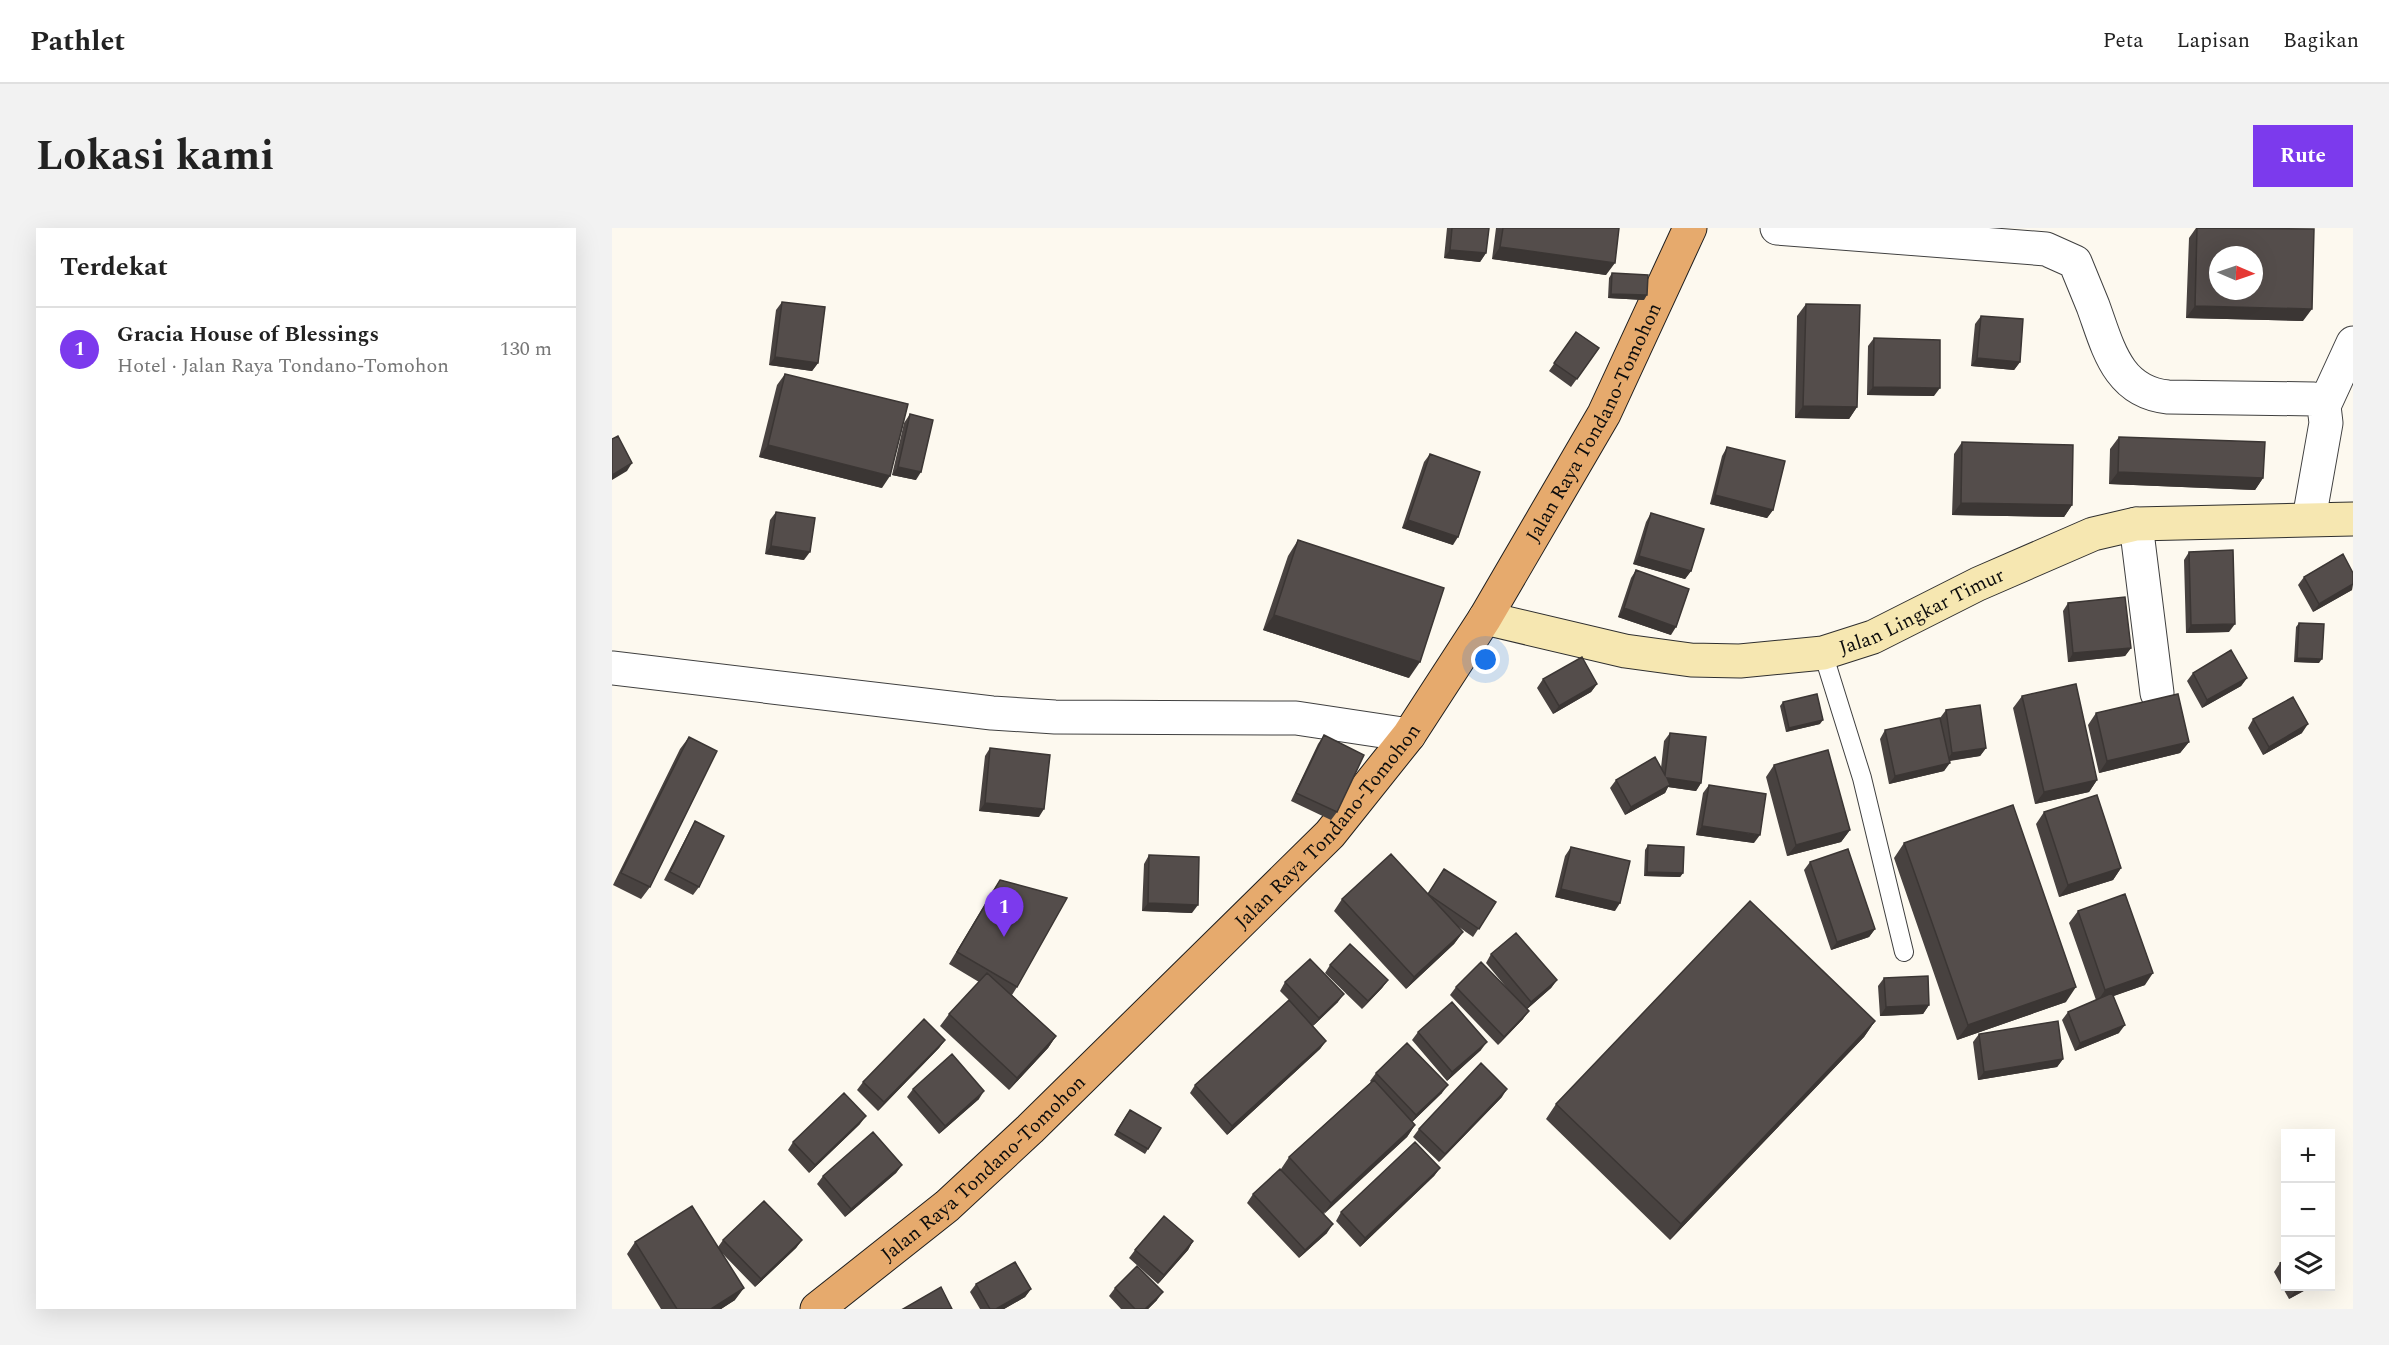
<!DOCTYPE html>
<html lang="id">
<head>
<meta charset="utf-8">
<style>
  :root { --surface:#fff; --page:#f2f2f2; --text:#222; --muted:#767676; --line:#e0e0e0; --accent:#7c3aed }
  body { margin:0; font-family:Spectral,serif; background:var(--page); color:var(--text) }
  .controls { position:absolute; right:18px; bottom:18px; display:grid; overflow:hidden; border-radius:0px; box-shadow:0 6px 24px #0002 }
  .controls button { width:54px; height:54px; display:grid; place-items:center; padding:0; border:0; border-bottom:2px solid var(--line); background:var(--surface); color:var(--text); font:30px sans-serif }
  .compass { position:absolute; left:1597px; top:18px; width:54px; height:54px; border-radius:50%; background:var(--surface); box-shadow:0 6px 24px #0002; rotate:92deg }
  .you { position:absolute; left:874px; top:432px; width:21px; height:21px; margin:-15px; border:4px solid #fff; border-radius:50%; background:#1a73e8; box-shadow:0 0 0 9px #1a73e833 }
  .badge { display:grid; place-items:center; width:39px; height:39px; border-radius:50%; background:var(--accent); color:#fff; font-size:20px; font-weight:700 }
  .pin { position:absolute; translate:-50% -50px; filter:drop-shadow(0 2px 3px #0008) }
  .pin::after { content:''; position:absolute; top:32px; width:21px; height:18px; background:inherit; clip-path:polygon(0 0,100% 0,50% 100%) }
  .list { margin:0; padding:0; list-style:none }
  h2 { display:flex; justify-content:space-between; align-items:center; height:78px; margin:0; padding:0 24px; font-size:26px }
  h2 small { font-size:20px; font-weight:400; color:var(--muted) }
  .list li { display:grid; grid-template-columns:39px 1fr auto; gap:18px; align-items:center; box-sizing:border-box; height:84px; padding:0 24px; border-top:2px solid var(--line) }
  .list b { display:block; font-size:22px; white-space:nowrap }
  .list p { margin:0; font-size:20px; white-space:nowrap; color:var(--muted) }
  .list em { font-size:20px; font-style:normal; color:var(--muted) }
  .icon { flex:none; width:33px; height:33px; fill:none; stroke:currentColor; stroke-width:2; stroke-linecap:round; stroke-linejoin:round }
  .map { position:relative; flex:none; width:1741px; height:1081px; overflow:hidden; border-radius:0px }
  header { display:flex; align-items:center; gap:36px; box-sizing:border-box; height:84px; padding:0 30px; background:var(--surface); border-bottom:2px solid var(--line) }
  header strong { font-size:28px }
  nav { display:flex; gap:33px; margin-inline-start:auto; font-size:21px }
  .intro { display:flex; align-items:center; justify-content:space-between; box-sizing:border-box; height:144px; padding:0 36px }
  h1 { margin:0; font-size:42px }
  .button { padding:15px 27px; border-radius:0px; background:var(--accent); color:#fff; font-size:21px; font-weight:700 }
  main { display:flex; gap:36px; padding:0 36px }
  aside { flex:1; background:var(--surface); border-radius:0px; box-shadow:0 6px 24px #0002 }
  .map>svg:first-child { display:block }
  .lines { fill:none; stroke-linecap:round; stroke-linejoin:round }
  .service-casing { stroke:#404040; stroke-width:20 }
  .minor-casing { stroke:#404040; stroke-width:35 }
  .secondary-casing { stroke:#2f2f2f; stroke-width:35 }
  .trunk-casing { stroke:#1e1e1e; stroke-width:35 }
  .service { stroke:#fff; stroke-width:18 }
  .minor { stroke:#fff; stroke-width:33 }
  .secondary { stroke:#f6e7b1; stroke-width:33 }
  .trunk { stroke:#e6aa6d; stroke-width:33 }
  .wall { fill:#484240 }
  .shaded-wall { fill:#3b3634 }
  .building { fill:#544d4b; stroke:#3b3634; stroke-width:1.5; fill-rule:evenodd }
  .labels { text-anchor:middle; stroke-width:6; stroke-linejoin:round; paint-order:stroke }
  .street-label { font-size:20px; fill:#0d0d0d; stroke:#fff }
</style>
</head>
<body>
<header>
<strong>Pathlet</strong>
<nav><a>Peta</a><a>Lapisan</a><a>Bagikan</a></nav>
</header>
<div class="intro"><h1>Lokasi kami</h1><a class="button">Rute</a></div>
<main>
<aside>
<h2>Terdekat<small></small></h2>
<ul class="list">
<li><span class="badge">1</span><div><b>Gracia House of Blessings</b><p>Hotel · Jalan Raya Tondano-Tomohon</p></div><em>130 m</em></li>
</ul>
</aside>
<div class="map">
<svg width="1741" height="1081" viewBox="0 0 1741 1081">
  <rect width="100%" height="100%" fill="#fdf9ef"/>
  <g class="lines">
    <defs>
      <path id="service" d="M1211,425l39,125 42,174"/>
      <path id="minor" d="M1165,0l269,21 29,13c6,15 12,29 18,44 15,41 24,86 75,91l146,2 10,7 2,17 -17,96
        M1712,178l29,-63
        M1524,296l21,169
        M0,440l380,45 63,4 241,1 113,17"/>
      <g id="secondary">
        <path id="s1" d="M873,390l140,33 66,9 49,1 83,-8 50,-16 105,-53 115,-50 43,-10 217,-5"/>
      </g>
      <g id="trunk">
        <path id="s2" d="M205,1081l130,-103 83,-77 300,-295 79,-99 76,-117 119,-204 86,-186"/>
      </g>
    </defs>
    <use href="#service" class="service-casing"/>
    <use href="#minor" class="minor-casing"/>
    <use href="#secondary" class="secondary-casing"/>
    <use href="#trunk" class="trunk-casing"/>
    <use href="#service" class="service"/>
    <use href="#minor" class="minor"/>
    <use href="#secondary" class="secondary"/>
    <use href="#trunk" class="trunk"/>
  </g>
  <path class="wall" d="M835,0h42l-3,25 -6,9 -36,-4z
    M884,0h123l-13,47 -114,-16z
    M1584,0h1l106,93 -117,-3 3,-80z
    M1000,45l32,27 -36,-2 1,-20z
    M170,74l36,61 -6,8 -43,-6 7,-55z
    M1194,76l51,103 -8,12 -54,-1 2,-102z
    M1369,88l39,46 -6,8 -43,-4 4,-42z
    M964,104l23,16 -28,39 -22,-16z
    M1262,110l60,58 -67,-1 1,-49z
    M173,146l97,114 -123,-31 18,-72z
    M298,186l6,66 -24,-5 12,-52z
    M1507,209l144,41 -8,12 -146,-6 1,-35z
    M1350,214l110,63 -8,12 -112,-2 2,-61z
    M1115,219l46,63 -6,8 -57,-14 12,-48z
    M818,226l23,91 -51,-17 22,-66z
    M164,284l28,48 -39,-6 5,-34z
    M1039,285l40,58 -6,8 -52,-15 13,-42z
    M686,312l111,138 -146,-48 25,-74z
    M1577,324l40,80 -43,1 -2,-73z
    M1024,342l35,65 -53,-18 13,-39z
    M1741,345l-1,17 -39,22 -15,-27 6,-8z
    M1456,375l63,45 -6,8 -57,6 -5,-51z
    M1687,395l20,40 -25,-1 2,-35z
    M1581,445l54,5 -6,8 -39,22 -15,-27z
    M931,451l54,5 -6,8 -38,22 -16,-26z
    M1410,468l75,84 -8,12 -54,12 -22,-96z
    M1171,474l37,22 -34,8 -6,-26z
    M1334,482l40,38 -6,8 -30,5 -6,10 -55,13 -9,-45 5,-9 55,-12z
    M1484,485l93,29 -9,11 -81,20 -11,-48z
    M1641,491l49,14 -39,22 -15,-27z
    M1058,505l31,50 -5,8 -28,-4 -3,6 -40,22 -15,-27 6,-8 45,-12 3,-27z
    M712,507l13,77 -6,8 -40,-19 27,-57z
    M77,509l-39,150 -9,12 -28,-14 67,-136z
    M378,520l49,69 -60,-6 6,-55z
    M1162,537l76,65 -9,12 -54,14 -21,-79z
    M1097,557l45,58 -58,-8 7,-42z
    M1432,584l77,56 -8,12 -54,17 -23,-73z
    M83,593l4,66 -6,8 -29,-15 26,-50z
    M1292,615l162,159 -109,38 -63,-182z
    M1036,617l35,28 -3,4 -36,-1 1,-26z
    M959,619l44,64 -60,-14 10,-41z
    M537,627l43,58 -50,-2 2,-47z
    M1198,634l65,67 -6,8 -38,13 -27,-80z
    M388,652l17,107 -5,8 44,41 -8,12 -39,42 -69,-64 9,-12 30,-32 -30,-18 43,-72z
    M816,666l68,8 -23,35 -14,-10 4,5 -9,12 -48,45 -72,-78 8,-12z
    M1466,683l67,74 -32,11 6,37 -44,18 -13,-31 6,-8 28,-12 -27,-77z
    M879,726l66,26 -6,8 -24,21 -4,10 -25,26 -48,-50 6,-8 55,6 -25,-30z
    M718,737l58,15 -6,8 -20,21 -37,-36z
    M1272,750l45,27 -6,9 -43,2 -2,-30z
    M673,754l53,20 -25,24 13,15 -6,8 -93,86 -37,-42 5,-8 94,-85 -9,-9z
    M1263,793l-11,16 -194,203 -124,-121 10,-15z
    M806,804l63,18 -34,31 -35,-41z
    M1367,806l84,25 -6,8 -79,13 -5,-38z
    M333,812l-6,8 -61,63 -21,-21 6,-8z
    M764,845l66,20 -30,29 3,3 -8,12 -84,77 4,19 -28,25 -52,-55 6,-9 28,-25 8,-12 82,-75 -1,-1z
    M301,861l66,10 -40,35 -32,-37z
    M890,869l-63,65 -26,-25 6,-8z
    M515,886l21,35 -3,5 -31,-19z
    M248,896l-51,49 -21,-23 5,-8z
    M290,937l-6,8 -51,44 -28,-33 6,-8z
    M828,940l-6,8 -74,71 -24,-26 5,-9z
    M111,1012h79l-6,8 -41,39 -35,-36 15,49 -14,9h-60l-34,-55 8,-12 83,5z
    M581,1013l-5,9 -30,34 -29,-26 6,-8z
    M1674,1032v27h25l-22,12 -15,-27 6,-9z
    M364,1056l55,5 -6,8 -21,12h-24l-10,-17z
    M503,1060l42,12 -9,9h-27l-12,-13z"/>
  <path class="shaded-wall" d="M888,19l115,16 -9,12 -114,-16z
    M838,22l36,3 -6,9 -36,-4z
    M999,66l36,1 -3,5 -36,-2z
    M1583,78l117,3 -9,12 -117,-3z
    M163,129l43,6 -6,8 -43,-6z
    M1365,130l43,4 -6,8 -43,-4z
    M1261,159l67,1 -6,8 -67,-1z
    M1191,178l54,1 -8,12 -54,-1z
    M156,217l122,31 -8,12 -123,-31z
    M20,235l-5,8 -15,9v-5z
    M286,239l23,5 -5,8 -24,-5z
    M1506,244l145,6 -8,12 -146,-6z
    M1103,267l58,15 -6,8 -57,-14z
    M1349,275l111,2 -8,12 -112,-2z
    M796,292l50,17 -5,8 -51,-17z
    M159,318l39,6 -6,8 -39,-6z
    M1027,328l52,15 -6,8 -52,-15z
    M1741,356l-1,6 -39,22 6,-8z
    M1012,380l52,19 -5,8 -53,-18z
    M662,387l146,47 -11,16 -146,-48z
    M1623,396l-6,8 -43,1 5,-8z
    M1519,420l-6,8 -57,6 5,-9z
    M1685,430l25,1 -3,4 -25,-1z
    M1635,450l-6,8 -39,22 5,-8z
    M985,456l-6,8 -38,22 6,-8z
    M1211,492l-3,4 -34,8 3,-4z
    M1696,496l-6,9 -39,22 6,-8z
    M1577,514l-9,11 -81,20 8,-12z
    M1374,520l-6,8 -34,5 6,-8z
    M1338,535l-6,8 -55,13 6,-8z
    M1055,550l34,5 -5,8 -28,-4 -3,6 -40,22 6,-8z
    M1485,552l-8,12 -54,12 9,-12z
    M373,575l59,6 -5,8 -60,-6z
    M1090,598l58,9 -6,8 -58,-8z
    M1238,602l-9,12 -54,14 9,-11z
    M1509,640l-8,12 -54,17 9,-12z
    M1035,644l36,1 -3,4 -36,-1z
    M949,661l59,14 -5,8 -60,-14z
    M536,675l50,2 -6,8 -50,-2z
    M1263,701l-6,8 -38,13 6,-8z
    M851,704l-9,12 -48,45 8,-12z
    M1541,745l-8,12 -48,17 8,-12z
    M776,752l-6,8 -20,21 6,-8z
    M945,752l-6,8 -25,22 5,-8z
    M1464,759l-10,15 -109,38 11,-15z
    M732,766l-6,8 -25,24 6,-8z
    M1317,777l-6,9 -43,2 6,-9z
    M917,783l-6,8 -25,26 6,-8z
    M1263,793l-11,16 -194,203 11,-16z
    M1513,797l-6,8 -44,18 5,-8z
    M444,808l-8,12 -39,42 8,-12z
    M333,812l-6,8 -61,63 6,-9z
    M714,813l-6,8 -93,86 5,-9z
    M875,814l-6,8 -34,31 5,-9z
    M1451,831l-6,8 -79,13 6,-8z
    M836,857l-6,8 -31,30 5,-8z
    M895,861l-5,8 -63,65 6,-8z
    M372,863l-5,8 -40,35 6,-8z
    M254,888l-6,8 -51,49 6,-8z
    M803,897l-8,12 -84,78 8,-12z
    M290,937l-6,8 -51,44 6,-8z
    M828,940l-6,8 -74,71 5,-9z
    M721,996l-6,9 -28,25 6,-8z
    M190,1012l-6,8 -41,39 6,-8z
    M581,1013l-5,9 -30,34 6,-9z
    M1690,1059h9l-22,12 6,-8z
    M132,1060l-9,12 -14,9h-10z
    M419,1061l-6,8 -21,12h-8z
    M551,1064l-6,8 -9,9h-3z"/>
  <path class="building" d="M840,0h37l-3,25 -36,-3z
    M891,0h116l-4,35 -115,-16z
    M1585,0l117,1 -2,80 -117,-3zM1606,27h36v36h-36z
    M1000,45l36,2 -1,20 -36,-1z
    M170,74l43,5 -7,56 -43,-6z
    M1194,76l54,1 -3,102 -54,-1z
    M1369,88l42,3 -3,43 -43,-4z
    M964,104l23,16 -22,31 -23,-16z
    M1262,110l66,2v48l-67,-1z
    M173,146l123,30 -18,72 -122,-31z
    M298,186l23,6 -12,52 -23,-5z
    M6,208l14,27 -20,12v-36z
    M1507,209l146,5 -2,36 -145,-6z
    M1350,214l111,3 -1,60 -111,-2z
    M1115,219l58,14 -12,49 -58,-15z
    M818,226l50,18 -22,65 -50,-17z
    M164,284l39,6 -5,34 -39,-6z
    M1039,285l53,16 -13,42 -52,-15z
    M686,312l146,48 -24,74 -146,-47z
    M1621,322l2,74 -44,1 -2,-73z
    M1731,326l10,19v11l-34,20 -15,-27z
    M1024,342l53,19 -13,38 -52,-19z
    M1513,369l6,51 -58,5 -5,-50z
    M1687,395l25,1 -2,35 -25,-1z
    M1619,422l16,28 -40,22 -14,-27z
    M970,429l15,27 -38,22 -16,-27z
    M1464,456l21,96 -53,12 -22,-96z
    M1205,466l6,26 -34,8 -6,-26z
    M1566,466l11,48 -82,19 -11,-48z
    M1681,469l15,27 -39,23 -16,-28z
    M1368,477l6,43 -34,5 -6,-43z
    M1328,490l10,45 -55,13 -10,-46z
    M1058,505l36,4 -5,46 -34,-5 3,7 -39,22 -15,-27 39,-23 10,18z
    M712,507l40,20 -27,57 -41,-19z
    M77,509l28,14 -67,136 -29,-14z
    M378,520l60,7 -6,54 -59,-6z
    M1216,522l22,80 -54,15 -22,-80z
    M1097,557l57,9 -6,41 -58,-9z
    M1485,567l24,73 -53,17 -24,-73z
    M1401,577l63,182 -108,38 -64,-182z
    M83,593l29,15 -25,51 -29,-15z
    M1036,617l36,2 -1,26 -36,-1z
    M959,619l59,14 -10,42 -59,-14z
    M1236,621l27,80 -38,13 -27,-80z
    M779,626l72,78 -49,45 -72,-78z
    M537,627l50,2 -1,48 -50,-2z
    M832,641l52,33 -17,27 -51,-35z
    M388,652l67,18 -50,89 -60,-35z
    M1513,666l28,79 -48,17 -27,-79z
    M1138,673l125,120 -194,203 -125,-120z
    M904,705l41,47 -26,22 -40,-48z
    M738,716l38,36 -20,21 -38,-36z
    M698,731l34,35 -25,24 -34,-36z
    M869,734l48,49 -25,26 -48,-50z
    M375,745l69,63 -39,42 -68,-64z
    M1316,748l1,29 -43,2 -2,-29z
    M1500,765l13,32 -45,18 -12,-31z
    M677,772l37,41 -94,85 -37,-41z
    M840,774l35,40 -35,30 -34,-40z
    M312,791l21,21 -61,62 -21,-20z
    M1446,793l5,38 -79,13 -5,-38z
    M795,815l41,42 -32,30 -40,-42z
    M340,826l32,37 -39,35 -32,-37z
    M869,835l26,26 -62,65 -26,-25z
    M762,852l41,45 -84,78 -42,-46z
    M232,865l22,23 -51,49 -22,-23z
    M518,882l31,18 -13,21 -31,-18z
    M261,904l29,33 -51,44 -28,-33z
    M803,914l25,26 -75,70 -24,-26z
    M668,941l53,55 -28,26 -52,-56z
    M152,973l38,39 -41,39 -38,-39z
    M80,978l52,82 -33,21h-34l-42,-67z
    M552,988l29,25 -29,34 -29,-25z
    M1674,1032v13l-6,-10z
    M403,1034l16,27 -35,20h-6l-14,-25z
    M1719,1034l3,6 -3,2z
    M525,1038l26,26 -18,17h-10l-20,-21z
    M329,1059l11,22h-49z
    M1681,1059h9l-7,4z"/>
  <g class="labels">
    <g class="street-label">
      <text dy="7" stroke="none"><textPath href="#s2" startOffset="1190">Jalan Raya Tondano-Tomohon</textPath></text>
      <text dy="7" stroke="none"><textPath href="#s1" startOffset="450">Jalan Lingkar Timur</textPath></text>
      <text dy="7" stroke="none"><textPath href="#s2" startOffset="704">Jalan Raya Tondano-Tomohon</textPath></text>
      <text dy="7" stroke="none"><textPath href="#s2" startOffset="218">Jalan Raya Tondano-Tomohon</textPath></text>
    </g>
  </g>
</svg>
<div class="controls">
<button>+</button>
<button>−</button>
<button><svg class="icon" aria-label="layers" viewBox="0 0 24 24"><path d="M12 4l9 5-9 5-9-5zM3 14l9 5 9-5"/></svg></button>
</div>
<svg class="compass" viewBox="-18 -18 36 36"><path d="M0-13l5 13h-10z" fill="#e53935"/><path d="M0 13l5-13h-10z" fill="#767676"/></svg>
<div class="you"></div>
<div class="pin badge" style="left:392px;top:709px">1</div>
</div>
</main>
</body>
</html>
